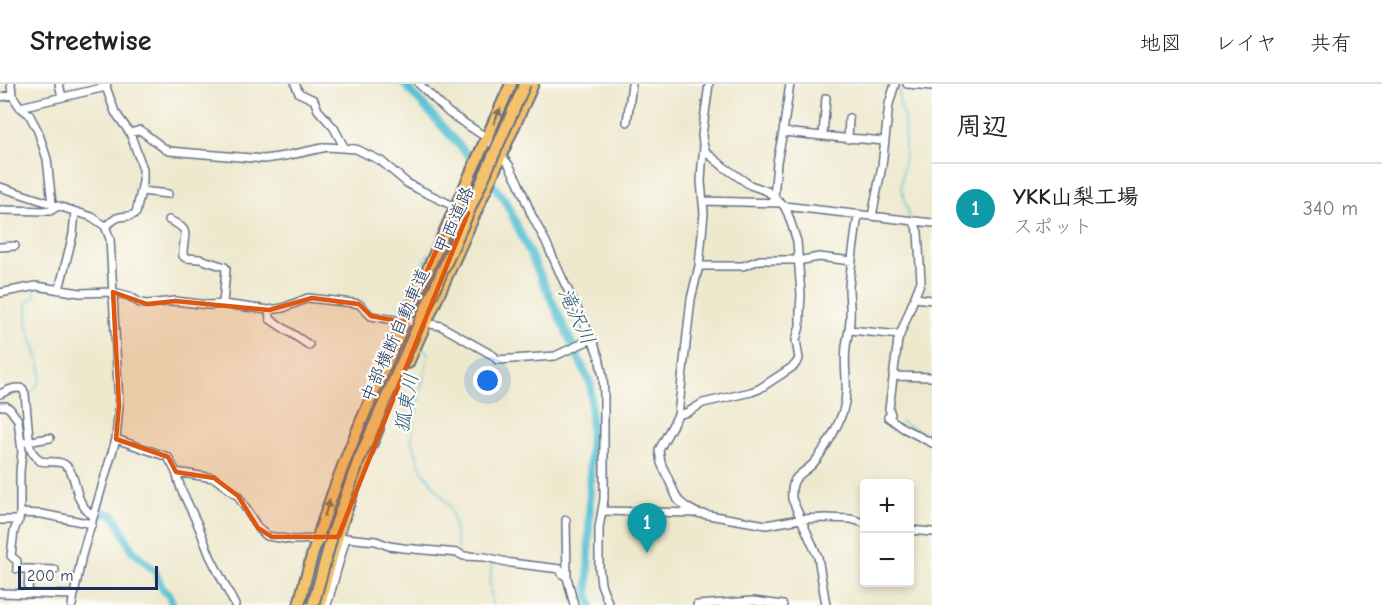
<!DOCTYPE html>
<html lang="ja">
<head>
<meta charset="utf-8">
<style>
  :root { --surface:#fff; --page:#f2f2f2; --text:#222; --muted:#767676; --line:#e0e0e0; --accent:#b5179e }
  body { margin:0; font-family:"Comic Neue","Klee One",sans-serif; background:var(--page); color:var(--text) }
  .controls { position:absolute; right:18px; bottom:18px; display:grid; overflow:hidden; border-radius:6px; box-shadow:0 3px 9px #0003 }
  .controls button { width:54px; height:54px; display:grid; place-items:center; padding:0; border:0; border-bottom:2px solid var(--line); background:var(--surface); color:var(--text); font:30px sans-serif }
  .scale { position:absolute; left:18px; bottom:15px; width:140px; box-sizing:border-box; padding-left:6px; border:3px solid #1b2f5e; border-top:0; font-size:16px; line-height:21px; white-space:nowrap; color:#1b2f5e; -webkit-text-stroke:4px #fdfcf7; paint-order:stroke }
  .you { position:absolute; left:488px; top:297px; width:21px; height:21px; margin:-15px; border:4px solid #fff; border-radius:50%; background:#1a73e8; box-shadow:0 0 0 9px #1a73e833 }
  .badge { display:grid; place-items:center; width:39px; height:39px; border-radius:50%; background:var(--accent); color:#fff; font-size:20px; font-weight:700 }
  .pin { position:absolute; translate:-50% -50px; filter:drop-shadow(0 2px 3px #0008) }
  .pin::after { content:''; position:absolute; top:32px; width:21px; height:18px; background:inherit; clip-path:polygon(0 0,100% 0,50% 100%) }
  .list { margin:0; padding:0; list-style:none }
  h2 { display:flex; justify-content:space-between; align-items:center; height:78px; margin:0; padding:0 24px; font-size:26px }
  h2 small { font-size:20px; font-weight:400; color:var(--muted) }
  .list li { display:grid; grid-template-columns:39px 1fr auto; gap:18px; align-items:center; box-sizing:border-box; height:90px; padding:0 24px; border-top:2px solid var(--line) }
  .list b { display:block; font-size:22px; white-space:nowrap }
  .list p { margin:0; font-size:20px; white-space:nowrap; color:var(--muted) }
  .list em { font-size:20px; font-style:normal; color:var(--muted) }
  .map { position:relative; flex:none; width:932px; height:521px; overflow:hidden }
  header { display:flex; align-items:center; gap:36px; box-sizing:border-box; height:84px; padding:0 30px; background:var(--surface); border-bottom:2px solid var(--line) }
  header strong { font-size:28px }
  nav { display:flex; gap:33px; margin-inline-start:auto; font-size:21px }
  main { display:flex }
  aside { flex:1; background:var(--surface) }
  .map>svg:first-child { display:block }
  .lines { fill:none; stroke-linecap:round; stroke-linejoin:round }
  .stream { stroke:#57c0d3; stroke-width:1.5 }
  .river { stroke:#57c0d3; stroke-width:8 }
  .minor-casing { stroke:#657085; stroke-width:10 }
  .highway-casing { stroke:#657085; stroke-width:14 }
  .minor { stroke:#fff; stroke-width:7 }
  .highway { stroke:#f5c16b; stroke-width:10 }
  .highway-bridge-casing { stroke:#657085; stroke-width:14; stroke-linecap:butt }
  .highway-bridge { stroke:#f5c16b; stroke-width:10 }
  .oneway { fill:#7d7164 }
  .marked { fill:#de5710; fill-opacity:0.2; stroke:#de5710; stroke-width:4.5; stroke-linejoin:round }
  .labels { text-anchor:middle; stroke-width:4.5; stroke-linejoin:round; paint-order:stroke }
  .street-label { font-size:18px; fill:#1b2f5e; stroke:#fdfcf7 }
  .water-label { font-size:20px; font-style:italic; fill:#2d5a81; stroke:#fdfcf7 }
</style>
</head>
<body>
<header>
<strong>Streetwise</strong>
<nav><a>地図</a><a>レイヤ</a><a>共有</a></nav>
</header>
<main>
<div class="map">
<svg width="932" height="521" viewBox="0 0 932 521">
  <rect width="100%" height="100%" fill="#fdfcf7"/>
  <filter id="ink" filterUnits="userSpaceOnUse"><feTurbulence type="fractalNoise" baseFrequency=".0167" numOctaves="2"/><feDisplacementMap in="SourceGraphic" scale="12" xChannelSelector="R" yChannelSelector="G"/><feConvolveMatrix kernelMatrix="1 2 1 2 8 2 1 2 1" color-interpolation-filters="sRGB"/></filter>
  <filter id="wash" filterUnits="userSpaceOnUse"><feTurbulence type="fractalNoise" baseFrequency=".008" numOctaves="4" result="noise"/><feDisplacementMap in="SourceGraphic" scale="24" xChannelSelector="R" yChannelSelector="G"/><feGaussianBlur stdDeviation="1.35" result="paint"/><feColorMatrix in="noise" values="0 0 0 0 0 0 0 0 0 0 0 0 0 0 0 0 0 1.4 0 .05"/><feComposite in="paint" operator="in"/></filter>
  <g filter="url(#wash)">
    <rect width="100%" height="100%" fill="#eee8cd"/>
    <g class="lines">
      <path class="stream" d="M900,0l-1,16 5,18 1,35 -4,34 9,32
        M397,235l31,-65
        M421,263l8,7 -10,43 -8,42 11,31 29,38 7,42
        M28,312c3,-4 10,-10 12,-15 5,-15 -8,-37 -11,-51 -3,-9 -2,-19 -2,-28l8,-5 -1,-8
        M901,338l31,16
        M492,477l-2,19 2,25"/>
      <path class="river" d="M404,0l80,89 21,27 86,185v39l-3,167 3,14
        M90,426l24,5 18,35 23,21 8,19 6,5 4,10"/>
    </g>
  </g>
  <g filter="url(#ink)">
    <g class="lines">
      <defs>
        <path id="minor" d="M11,0l1,11
          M59,0l3,13
          M295,0l4,9 15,7 4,10 16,18 10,19
          M419,0l30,29 38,25 22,27 9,17 14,34 14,26 17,38 29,59 7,18 4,20 1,18v104l-5,29v39l2,17 8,21
          M907,0l25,2
          M0,13l12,-2 8,12 9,7 9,17 9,28 5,45
          M20,23l86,-20
          M627,38l5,-38
          M783,48l60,6 19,1 22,2
          M130,49l10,-3 25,19 4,2 95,8 21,-3 42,-9 29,2 25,12 26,22 11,6 52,25
          M823,51l3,-37
          M848,55l1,-21
          M704,64l-2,16 -1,18 3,31 -5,53 -8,33 -13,116 -19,35 2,13 17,37 8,7 11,6 69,12 34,-6 27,-1 24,1 13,4
          M0,103l92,30 13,9 5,13 9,166 -3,34 -34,116 -10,50
          M141,107l27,3
          M774,113l3,-35 6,-30 7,-48
          M703,117l77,2
          M784,122l148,17
          M0,126l50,1 8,-5
          M872,132l10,-50 7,-62 6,-20
          M169,136c25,11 13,15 14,36l3,2 14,1 25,8 1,2 -3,35
          M914,138l4,10 3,49 -23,59 -9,69 2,5 -3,3 15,11 29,15
          M105,142c4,-2 8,-6 12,-8 7,-3 13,0 19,-5l7,-31v-13l-13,-36 -15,-21 -9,-25 1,-3
          M0,163l15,-1
          M699,182h44l17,-6h43l16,-3 33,4
          M59,206l14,-56 2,-22
          M0,209l36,-7 44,7 33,-1 16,4 11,7 7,1 28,-3 34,4 14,-1 46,6 14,-2 25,-10 45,5 6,1 12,12 30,5 25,2 15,3 53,30 3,4 58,-4 37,-17
          M915,214l17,2
          M269,226l1,9 39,26
          M850,246l50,5
          M893,292l39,1
          M0,310c7,-3 15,-8 23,-5l2,5 5,53 2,5 8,9c8,2 17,-1 24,3 10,6 11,24 15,34 3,8 9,14 14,19
          M0,322h6l4,3 8,11 4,31 -2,21v44l-6,15 -3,25 6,5v8h12l-1,25
          M678,331l10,-3 15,-9 48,-11 8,-3 35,-23 5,-7 -3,-19 4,-14v-16l1,-15 -4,-54 -9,-27 -4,-8 -17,-15 -17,-6 -26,-18 -18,-15 -3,-8 -1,-9 7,-51
          M116,355l52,18 8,15 5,17 17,36 12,31 25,49
          M26,358l24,-4
          M176,388l38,6 10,7 14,11 20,32 9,8 26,4 53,-2 30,3 13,5 14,2 55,5 6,3 21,1 26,6 49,6 2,5 5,3 7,28
          M602,427l93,2
          M20,429l22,1 50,10
          M0,436h19
          M566,436l1,57
          M910,446l22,2
          M29,485l26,1
          M0,509l74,2
          M327,521l19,-67
          M697,521l56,-4 30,4
          M826,521l-8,-48 -26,-58c-2,-28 12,-22 25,-40 11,-15 20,-30 26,-48 7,-24 0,-42 3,-64 1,-10 4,-18 4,-28 1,-10 -1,-21 -1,-32 2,-24 6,-49 9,-73"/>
        <path id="highway" d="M408,279l125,-279
          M299,521c22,-94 60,-181 99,-268 37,-85 75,-169 113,-253
          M320,521c13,-60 33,-120 58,-176"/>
      </defs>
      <use href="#minor" class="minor-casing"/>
      <use href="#highway" class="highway-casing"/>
      <use href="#minor" class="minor"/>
      <use href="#highway" class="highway"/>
      <defs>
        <path id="highway-bridge" d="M313,521l20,-72 26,-73 166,-376"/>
      </defs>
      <use href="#highway-bridge" class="highway-bridge-casing"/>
      <use href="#highway-bridge" class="highway-bridge"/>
    </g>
    <defs><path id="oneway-solid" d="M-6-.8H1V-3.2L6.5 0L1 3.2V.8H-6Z" transform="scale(1.5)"/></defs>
    <g class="oneway">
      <use href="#oneway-solid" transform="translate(497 32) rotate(-66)"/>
      <use href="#oneway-solid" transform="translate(327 424) rotate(-72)"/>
    </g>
  </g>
  <path class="marked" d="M456,123l12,6 -130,324h-66l-14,-9 -20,-32 -24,-18 -38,-6 -8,-15 -52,-18 3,-34 -6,-113 34,12 28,-3 94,9 43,-12 47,6 12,12 33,6z"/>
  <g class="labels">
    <g class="street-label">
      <text transform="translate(454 136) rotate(-66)" y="6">甲西道路</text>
      <text transform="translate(395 251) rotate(-66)" y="6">中部横断自動車道</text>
    </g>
    <g class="water-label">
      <text transform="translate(577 232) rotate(65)" y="7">滝沢川</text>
      <text transform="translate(406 319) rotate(-80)" y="7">狐東川</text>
    </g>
  </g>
</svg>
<div class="controls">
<button>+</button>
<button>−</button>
</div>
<div class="scale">200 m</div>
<div class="you"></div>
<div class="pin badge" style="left:647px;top:469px;background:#0f9aa8">1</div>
</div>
<aside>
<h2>周辺<small></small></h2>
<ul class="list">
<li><span class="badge" style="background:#0f9aa8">1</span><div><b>YKK山梨工場</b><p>スポット</p></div><em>340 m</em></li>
</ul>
</aside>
</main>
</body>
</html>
